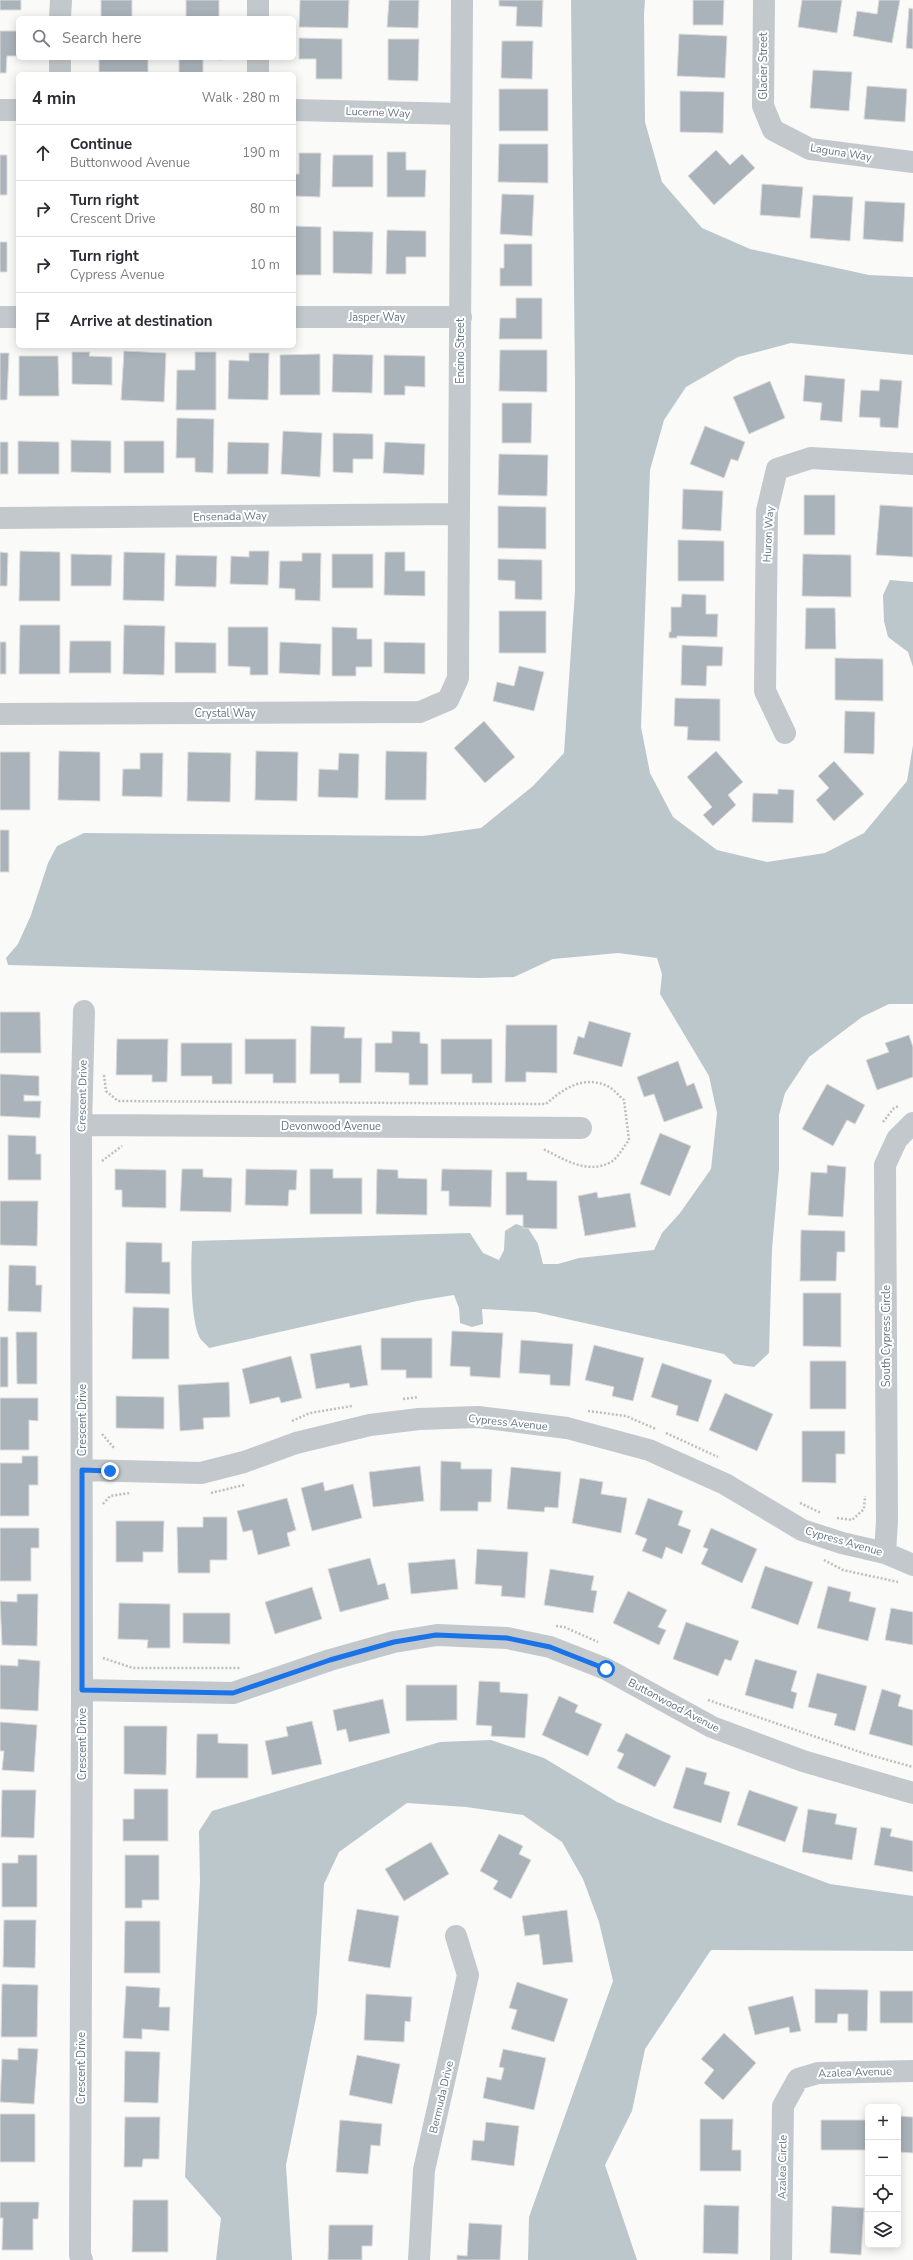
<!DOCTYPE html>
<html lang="en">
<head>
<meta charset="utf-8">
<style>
  :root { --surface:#fff; --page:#f2f2f3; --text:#2b2b33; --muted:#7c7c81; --line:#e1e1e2 }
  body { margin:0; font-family:"Nunito Sans",sans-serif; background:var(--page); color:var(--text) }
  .controls { position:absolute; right:12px; bottom:12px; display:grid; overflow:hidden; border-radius:6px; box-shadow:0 2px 10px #0003 }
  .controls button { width:36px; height:36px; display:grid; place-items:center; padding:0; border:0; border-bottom:1px solid var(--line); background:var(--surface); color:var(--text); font:20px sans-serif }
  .stop { position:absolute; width:12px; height:12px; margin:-9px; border:3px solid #1a73e8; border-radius:50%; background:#fff }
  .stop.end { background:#1a73e8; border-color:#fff; box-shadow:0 1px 4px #0008 }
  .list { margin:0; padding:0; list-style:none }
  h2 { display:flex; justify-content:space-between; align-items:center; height:52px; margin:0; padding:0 16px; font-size:17px }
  h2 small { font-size:13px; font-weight:400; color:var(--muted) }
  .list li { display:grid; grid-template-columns:26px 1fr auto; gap:12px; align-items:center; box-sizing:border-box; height:56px; padding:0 16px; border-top:1px solid var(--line) }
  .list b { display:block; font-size:15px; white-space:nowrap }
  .list p { margin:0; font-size:13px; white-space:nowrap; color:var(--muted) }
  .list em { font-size:13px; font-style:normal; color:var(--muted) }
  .icon { flex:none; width:22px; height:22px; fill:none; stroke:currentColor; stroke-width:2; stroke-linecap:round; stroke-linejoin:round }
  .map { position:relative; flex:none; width:913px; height:2260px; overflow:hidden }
  .search { position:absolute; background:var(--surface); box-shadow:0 2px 10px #0003; left:16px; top:16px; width:280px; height:44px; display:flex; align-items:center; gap:10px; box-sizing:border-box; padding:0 14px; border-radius:6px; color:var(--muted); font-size:15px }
  .panel { position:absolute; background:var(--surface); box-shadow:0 2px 10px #0003; left:16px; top:72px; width:280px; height:276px; border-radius:6px }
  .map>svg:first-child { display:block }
  .water { fill:#bbc7cb }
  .building { fill:#aab3b9; stroke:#dcdcda }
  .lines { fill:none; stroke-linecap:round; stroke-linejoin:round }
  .path { stroke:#bbbfc2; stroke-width:2.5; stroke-dasharray:2 2; stroke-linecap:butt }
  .minor { stroke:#c3c8cc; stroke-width:22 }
  .route { stroke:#1a73e8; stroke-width:5 }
  .labels { text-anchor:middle; stroke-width:4; stroke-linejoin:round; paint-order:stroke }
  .street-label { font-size:11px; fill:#657683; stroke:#fff }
</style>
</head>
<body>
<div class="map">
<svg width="913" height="2260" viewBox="0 0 913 2260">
  <rect width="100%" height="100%" fill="#fafaf8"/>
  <path class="water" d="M571,0h74l-1,14 1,108 17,60 40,46 48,21 119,26 44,2v78l-122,-12 -53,14 -52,30 -22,33 -14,50 -9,257 9,46 23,44 44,33 50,12 58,-9 39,-20 43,-52 6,-36v259h-24l-27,13 -53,40 -24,36 -6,22v54l-7,80 -3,104 -15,14 -20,-3 -10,-10 -189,-42 -53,-3 1,15 -11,3 -12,-4 -1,-15 -5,-13 -37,6 -208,47c-3,-4 -9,-8 -10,-12 -9,-20 -8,-73 -7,-95l278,-8 13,20 16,7 5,-10 1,-19 11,-7 12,4 10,16 5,20h15l21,-6 75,-8 8,-17 18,-20 31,-44 6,-56 -8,-37 -49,-82 2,-20 -5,-16 -39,-5 -65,6 -39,18 -35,1 -471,-13 -2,-7 12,-14 13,-29 17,-52 9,-17 27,-13 339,3 58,-8 52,-42 31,-33 11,-162v-210z
    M890,580l23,2v85l-5,-15 -20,-15 -4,-16 -1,-26z
    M491,1740l53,18 73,44 45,19 168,63 83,12v55l-202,-1 -66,99 -13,62 -27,54 32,95h-109l1,-43 84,-236 -14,-59 -16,-43 -21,-37 -39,-27 -57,-8 -59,-4 -68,49 -15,32 -7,129 -31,152 6,95h-76l5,-42 -36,-41 15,-296 -1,-50 13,-20 228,-69z"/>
  <path class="building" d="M0,0h21v10h-21z
    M101,0h31v18h-31z
    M186,0h33v18h-33z
    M300,0h49l-1,28 -49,-1z
    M389,0h30l-1,28 -31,-1z
    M499,0h44l-1,27 -26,-1 1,-19 -18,-1z
    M693,0h31l-1,25h-30z
    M802,0h40l-5,33 -39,-6z
    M879,0h21l-8,43 -39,-7 4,-25 20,3z
    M909,8l4,1v40l-7,-1z
    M0,31h18v25h-11l-1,17h-6z
    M679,34l48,2 -2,42 -48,-2z
    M299,38l43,1v40h-26v-20h-17z
    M388,39h31l-1,42 -30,-1z
    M502,41h31l-1,38 -31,-1z
    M99,58h49v14h-49z
    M179,58h43v2l-19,-1v15h-24z
    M813,70l39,2 -3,39 -39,-3z
    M867,86l40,3 -2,33 -41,-3z
    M499,89h49v42h-49z
    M680,91l44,1 -1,41 -43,-1z
    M499,144h49v39l-50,-1z
    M716,150l14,15 12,-11 13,14 -41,37 -26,-29z
    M387,152h19v18h20l-1,27h-38z
    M299,153h22l-1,44 -26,-1v-22h5z
    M0,155h7v40h-7z
    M333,155h40v32h-41z
    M762,184l41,3 -3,31 -40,-3z
    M502,194l32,1 -2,41 -32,-2z
    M813,195l40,2 -3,44 -40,-3z
    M865,201l40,2 -2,39 -40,-3z
    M294,226l27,1v48h-27z
    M387,230l39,1v26h-20v17h-20z
    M333,231l40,1 -1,42 -39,-1z
    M0,242h7v30h-7z
    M504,244h28v42h-32v-18h4z
    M516,298h26v41h-43l1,-21h16z
    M500,350h47v42l-48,-1z
    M124,351l42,2 -2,49 -43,-2z
    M72,352h18l-1,4 23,1v28l-40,-1z
    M195,352h21v58h-40l1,-40h18z
    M0,353h9l-2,47h-7z
    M249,353h20l-1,47 -40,-1 1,-39 20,1z
    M320,354v41h-40v-40z
    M333,354l40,1 -1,38 -40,-1z
    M384,355l41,1v31l-20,-1v9h-21z
    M19,356h39l1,40h-40z
    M805,375l40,4 -3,43 -22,-2 2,-17 -19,-2z
    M880,379l22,2 -4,47 -18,-1v-9l-21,-1 2,-27 18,1z
    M770,381l15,37 -36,16 -16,-37z
    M502,403h30l-1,40h-29z
    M177,418l37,1 -1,54 -18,-1v-14h-19z
    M705,426l40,16 -7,19 -7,-2 -7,19 -34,-14z
    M283,431l39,2 -2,44 -39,-3z
    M333,433l40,1v25h-20v14l-20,-1z
    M71,440l40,1v32l-40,-1z
    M18,441l41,1v32h-41z
    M124,441h40v32h-40z
    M0,442h8v32h-8z
    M228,442l41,1 -1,31h-41z
    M385,442l40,2 -1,31 -41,-2z
    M499,454l49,1 -1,41 -49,-1z
    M683,489l40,2 -2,40 -39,-2z
    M804,495h31v40h-31z
    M880,505l33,2v50l-37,-2z
    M498,506l48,1v42l-48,-1z
    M678,540l46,1v40h-46z
    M20,551l40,1v49h-41z
    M249,551h20l-1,34 -38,-1 1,-28 18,1z
    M0,552l8,1 -1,33h-7z
    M124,552l41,1 -1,48 -41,-1z
    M385,552h20v19h20v25l-41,-1z
    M302,553h19l-1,48 -25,-1v-11l-16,-1 1,-27h22z
    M71,554l41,1 -1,31h-40z
    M332,554h41v34h-41z
    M803,554l48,1v42l-49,-1z
    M176,555l41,1 -1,31 -41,-1z
    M498,559l44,1v40l-27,-1v-18l-17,-1z
    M682,594l24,1v19h12l-1,23 -40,-1v2h-8v-6h2v-25h10z
    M806,608h29l1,41h-31z
    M499,611h47v42h-47z
    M20,625h40v49h-41z
    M124,625l41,1 -1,49 -41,-1z
    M228,627h40v48h-18v-8l-22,-1z
    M332,627l25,1v11h15v28h-16v9h-24z
    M70,641h41v32h-42z
    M0,642h6v32h-6z
    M175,642l41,1v30h-41z
    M280,642l41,2 -1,31 -41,-2z
    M384,642l41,1v31l-41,-1z
    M682,645l41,2 -1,19h-15l-1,20 -25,-1z
    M835,658l48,1v42l-48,-1z
    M519,666l25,6 -10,39 -41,-10 4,-19 17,4z
    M675,698l45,1v42l-33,-1 1,-13 -14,-1z
    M845,711l30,1 -1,42 -30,-1z
    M484,721l31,36 -30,26 -31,-35z
    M59,751l41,1v49l-42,-1z
    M256,751l42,1 -1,49 -42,-1z
    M386,751l41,1 -1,48h-41z
    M716,751l27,31 -15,13 8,10 -23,21 -10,-11 9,-8 -25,-30z
    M0,752h30v58h-30z
    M188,752l43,1 -1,49 -43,-1z
    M140,753h23l-1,44 -40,-1 1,-27h17z
    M339,753l20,1 -1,44 -40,-1 1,-28 19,1z
    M834,761l30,33 -30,27 -18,-21 13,-12 -11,-12z
    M778,789l16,1 -1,33 -41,-1 1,-29 25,1z
    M0,830h9v42h-9z
    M0,1012h40l1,41h-41z
    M589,1021l42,12 -9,34 -49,-13 5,-18 6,2z
    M506,1025h51v48l-31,-1v10h-21z
    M311,1026l34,1 -1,11h18l-1,45h-22v-9h-29z
    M392,1031l28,1v11l8,1v41h-19v-12l-34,-1v-29h17z
    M909,1035l4,12v30l-36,13 -11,-30 23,-8 -4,-9z
    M117,1039h51l-1,43h-15v-7h-36z
    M245,1039h51v44h-23v-9h-28z
    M441,1039h51v44h-20v-9h-31z
    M181,1043h51v41h-20v-8h-31z
    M678,1061l9,25 7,-3 9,25 -39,14 -10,-28 -10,3 -7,-20z
    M0,1074l39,2v20l-15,-1v6h17l-1,17 -40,-2z
    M827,1084l38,21 -10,19 -8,-4 -14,26 -31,-17z
    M660,1133l31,13 -21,50 -30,-12z
    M8,1135l28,1v18h5v26h-33z
    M827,1165l19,2 -3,50 -35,-2 3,-43 16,1z
    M115,1169l51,1v38l-44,-1v-17h-7z
    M182,1169h21v8l29,1 -1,34 -51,-1z
    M246,1169l51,1 -1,20h-7l-1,16 -43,-1z
    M310,1169h23v9h29v36h-52z
    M377,1169l21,1v8l29,1v36l-51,-1z
    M442,1169l50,1 -1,37 -42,-1v-15h-8z
    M506,1172h21v8l30,1v48l-34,-1v-13h-17z
    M597,1192l1,6 32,-5 6,34 -51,9 -7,-40z
    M0,1201h38l-1,45 -37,-1z
    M801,1230l44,1v21h-8l-1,29h-36z
    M126,1242l36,1v19h8v32l-45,-1z
    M9,1265l27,1v19h6l-1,27 -33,-1z
    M803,1293h38v54l-38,-1z
    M133,1307l36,1v51h-37z
    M452,1331l51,2 -3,45 -30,-2v-9l-20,-1z
    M16,1332h21v52h-20z
    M0,1337h8v50h-8z
    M381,1338h51v40h-26v-8h-25z
    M521,1340l52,4 -3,42 -20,-1v-10l-31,-2z
    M361,1345l7,40 -18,3 -1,-5 -33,6 -6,-35z
    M594,1345l50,13 -11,43 -21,-5 2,-9 -29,-7z
    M291,1356l11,42 -21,5 -2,-6 -29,7 -8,-35z
    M810,1361h36v48h-36z
    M662,1363l50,17 -14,42 -22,-7 2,-9 -27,-9z
    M229,1382l1,35 -27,1 1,11 -24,2 -2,-46z
    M725,1393l48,21 -16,37 -48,-21z
    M116,1396l48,1v32l-48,-1z
    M0,1398h38v23l-9,-1v30h-29z
    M802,1431h43v23h-9v29l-34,-1z
    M22,1456h16v29h-9v31h-29v-53h22z
    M441,1461l20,1v7h31l-1,33h-13v9h-38z
    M420,1466l4,35 -51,6 -4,-35z
    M511,1467l50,5 -3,36 -13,-1 -1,5 -37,-3z
    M580,1478l23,4 -2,12 26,4 -6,35 -49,-10z
    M323,1482l2,9 28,-7 9,34 -50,13 -11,-43z
    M287,1498l9,32 -9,3 3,13 -32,9 -6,-25 -9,2 -6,-21z
    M648,1498l35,13 -5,14 13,5 -9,24 -16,-7 -4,12 -20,-8 5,-12 -12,-5z
    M203,1517h24v43h-17v13h-32l-1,-46h26z
    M116,1521h48l-1,31h-20v10h-27z
    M0,1528h39v20h-8v33h-31z
    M711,1528l46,21 -15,34 -41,-19 7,-15 -5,-2z
    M477,1549l51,3 -3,46 -24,-2 1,-10 -27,-2z
    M370,1558l8,27 7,-2 4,16 -49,13 -12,-43z
    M455,1559l3,30 -47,5 -3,-31z
    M765,1566l48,16 -15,43 -47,-17z
    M550,1569l44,7 -3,14 6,1 -4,22 -49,-8z
    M828,1586l23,6 -2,9 27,7 -8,33 -51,-13z
    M312,1587l10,32 -47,15 -10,-32z
    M628,1591l39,19 -9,17 8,3 -7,15 -46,-22z
    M17,1594h21l-1,52 -35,-1 -2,-44 17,1z
    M119,1603l51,1v44h-23l1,-8 -30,-1z
    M891,1608l22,4v33l-28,-5z
    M183,1613h47v31l-47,-1z
    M686,1622l53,19 -8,20 -6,-2 -7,17 -45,-17z
    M18,1659l22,2 -2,50 -38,-2v-44l18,1z
    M755,1659l42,12 -6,20 6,2 -4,16 -48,-14z
    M817,1673l50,13 -12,45 -21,-6 3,-11 -29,-7z
    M479,1681l21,1v10l28,2 -3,44 -34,-2 1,-10 -16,-1z
    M406,1685h51v35l-51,1z
    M882,1689l19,6 -3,11 15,4v36l-44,-12z
    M559,1696l19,9 -3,7 27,12 -14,32 -46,-21z
    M383,1699l7,34 -41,9 -3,-13 -9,2 -4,-21z
    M312,1721l10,43 -50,11 -7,-34 23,-5 -2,-9z
    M0,1722l37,3 -3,47 -32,-2 2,-19h-4z
    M124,1726h43l-1,49 -42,-1z
    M626,1733l45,23 -16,31 -38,-19 7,-14 -7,-3z
    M197,1734h21v9l30,1v34h-52z
    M686,1767l21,6 -3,11 26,8 -9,31 -48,-15z
    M134,1789h34v52h-45v-22h11z
    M2,1790h34l-2,48 -33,-1z
    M749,1790l49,17 -13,35 -48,-17z
    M808,1809l29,5 -2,10 22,4 -5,32 -50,-8z
    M881,1827l11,2 -2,7 23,5v31l-39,-7z
    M499,1834l24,12 -4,8 12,6 -20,39 -18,-10 5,-8 -18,-10z
    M431,1842l18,32 -45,27 -19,-32z
    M18,1855h19v52h-35v-44h16z
    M125,1855h34v45h-17v8h-17z
    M357,1909l42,7 -9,52 -42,-7z
    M567,1910l6,52 -30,3 -4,-31 -14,2 -3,-20z
    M4,1920h32l-1,48 -32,-1z
    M125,1921h35v52h-36z
    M517,1982l51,17 -14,43 -43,-13 6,-19 -8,-2z
    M2,1984l36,1 -1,52h-36z
    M126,1986l34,2 -1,19h11l-1,24 -27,-2v10l-19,-1z
    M815,1989l53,1 -1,41h-19v-17h-10l-1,9h-22z
    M880,1991h33v32h-33z
    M366,1994l46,3 -2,25 -5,-1 -1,21 -40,-2z
    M793,1996l8,35 -11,2 -1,-6 -34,8 -7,-28z
    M724,2033l32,30 -33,37 -19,-17 10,-13 -13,-11z
    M18,2048l20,1 -4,55 -34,-2 2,-43 16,1z
    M503,2049l43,9 -12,52 -51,-12 4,-21 14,3 3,-12 -5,-1z
    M125,2051l35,1 -2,51 -34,-1z
    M357,2055l43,9 -8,40 -43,-9z
    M0,2114h35v48h-35z
    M898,2116l15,1v36l-15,-1z
    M125,2117h35l-1,42h-16l-1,8h-18z
    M700,2119h33l-1,31h9v21h-41z
    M340,2120l42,4 -2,22 -9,-1 -3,29 -32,-2z
    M821,2120h47v30h-47z
    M486,2122l33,4 -5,40 -43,-6 2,-20 11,1z
    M133,2200h35v52h-36z
    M0,2202h39l-1,17h-5v31h-31l1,-32h-3z
    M704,2205l35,1 -1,48 -35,-1z
    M832,2206l32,2 -3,47 -31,-2z
    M469,2223l33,2 -2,35h-43v-5l10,1z
    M329,2225h44l-1,21h-10v14h-34z"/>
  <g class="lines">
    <path class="path" d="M104,1075l2,16 12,10 428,3c17,-15 36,-28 59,-19 7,2 14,11 19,15l5,40c-5,6 -11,18 -18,22 -24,13 -47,-3 -68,-13
      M883,1122l11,-14 5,-2
      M102,1161l20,-15
      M403,1399l15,-2
      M588,1411l38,5 30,13
      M292,1421l18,-8 42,-7
      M666,1433l52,24
      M102,1434l13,15
      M211,1493l33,-8
      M800,1503l21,10
      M103,1504l7,-8 20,-3
      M837,1518l15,2 12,-11 1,-13
      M824,1560l19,10 55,12
      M556,1626l8,1 34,15
      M103,1658l30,10h107
      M708,1700l155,53 50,14"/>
    <path class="minor" d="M764,0l-1,106 10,24 37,19 103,13
      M60,18l1,-18
      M258,18v-18
      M60,74v-16
      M258,74v-16
      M0,110h18
      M294,110l167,4
      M0,317h18
      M294,317h167
      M0,518l459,-4
      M0,714l420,-2 28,-12 10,-22 4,-678
      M785,733l-20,-42 2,-180 10,-42 34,-11 102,6
      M81,1125l500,3
      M82,1470l119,3 43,-11 52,-19 74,-18 49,-6 59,-2 89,11 82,22 76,34 77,46 40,13 43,10 28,12
      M885,1553l2,-32 -2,-356 12,-26 16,-16
      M82,1690l151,3 97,-33 64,-18 43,-7 70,3 43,9 56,22 106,58 91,34 110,32
      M82,2260l-2,-5 2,-565 -1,-565 3,-114
      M419,2260l5,-90 44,-195 -12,-39
      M781,2260l2,-154 15,-27 20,-6 95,-2"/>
  </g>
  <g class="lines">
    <path class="route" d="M110,1471l-28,-1v220l151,3 97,-33 64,-18 42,-7 71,3 43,9 56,22"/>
  </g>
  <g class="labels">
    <g class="street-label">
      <text transform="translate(763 66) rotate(-90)" y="4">Glacier Street</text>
      <text transform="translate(378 112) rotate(2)" y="4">Lucerne Way</text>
      <text transform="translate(841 152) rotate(9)" y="4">Laguna Way</text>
      <text x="377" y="321">Jasper Way</text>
      <text transform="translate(460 351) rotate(-90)" y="4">Encino Street</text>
      <text transform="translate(230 516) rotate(-1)" y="4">Ensenada Way</text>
      <text transform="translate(768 534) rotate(-87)" y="4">Huron Way</text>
      <text x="225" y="717">Crystal Way</text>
      <text transform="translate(82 1096) rotate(-89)" y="4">Crescent Drive</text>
      <text x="331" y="1130">Devonwood Avenue</text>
      <text transform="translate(886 1336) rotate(-90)" y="4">South Cypress Circle</text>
      <text transform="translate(82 1420) rotate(-90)" y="4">Crescent Drive</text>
      <text transform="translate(508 1422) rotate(6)" y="4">Cypress Avenue</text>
      <text transform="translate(844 1541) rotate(16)" y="4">Cypress Avenue</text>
      <text transform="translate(674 1705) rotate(28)" y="4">Buttonwood Avenue</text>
      <text transform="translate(82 1744) rotate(-90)" y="4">Crescent Drive</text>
      <text transform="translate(81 2068) rotate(-90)" y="4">Crescent Drive</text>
      <text transform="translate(855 2072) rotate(-2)" y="4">Azalea Avenue</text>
      <text transform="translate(441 2097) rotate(-77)" y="4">Bermuda Drive</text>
      <text transform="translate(782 2167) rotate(-89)" y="4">Azalea Circle</text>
    </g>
  </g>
</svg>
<div class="controls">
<button>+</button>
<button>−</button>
<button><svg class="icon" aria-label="locate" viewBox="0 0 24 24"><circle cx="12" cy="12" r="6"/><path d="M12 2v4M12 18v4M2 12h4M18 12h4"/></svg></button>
<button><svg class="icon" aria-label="layers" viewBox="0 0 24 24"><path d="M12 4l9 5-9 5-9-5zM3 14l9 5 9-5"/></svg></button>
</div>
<div class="stop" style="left:606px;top:1669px"></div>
<div class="stop end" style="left:110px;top:1471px"></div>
<div class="search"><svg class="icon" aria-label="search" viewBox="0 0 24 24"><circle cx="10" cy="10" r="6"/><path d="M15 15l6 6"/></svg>Search here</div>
<section class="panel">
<h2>4 min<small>Walk · 280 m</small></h2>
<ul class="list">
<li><svg class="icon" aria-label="ahead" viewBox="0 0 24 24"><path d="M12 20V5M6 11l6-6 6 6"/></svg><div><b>Continue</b><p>Buttonwood Avenue</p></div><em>190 m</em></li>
<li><svg class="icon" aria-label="right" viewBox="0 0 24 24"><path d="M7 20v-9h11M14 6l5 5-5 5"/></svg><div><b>Turn right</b><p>Crescent Drive</p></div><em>80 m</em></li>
<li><svg class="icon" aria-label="right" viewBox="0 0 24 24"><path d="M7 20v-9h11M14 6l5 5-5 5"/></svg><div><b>Turn right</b><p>Cypress Avenue</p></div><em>10 m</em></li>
<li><svg class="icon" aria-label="arrive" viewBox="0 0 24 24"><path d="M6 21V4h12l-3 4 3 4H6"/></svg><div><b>Arrive at destination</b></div></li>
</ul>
</section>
</div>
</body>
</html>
